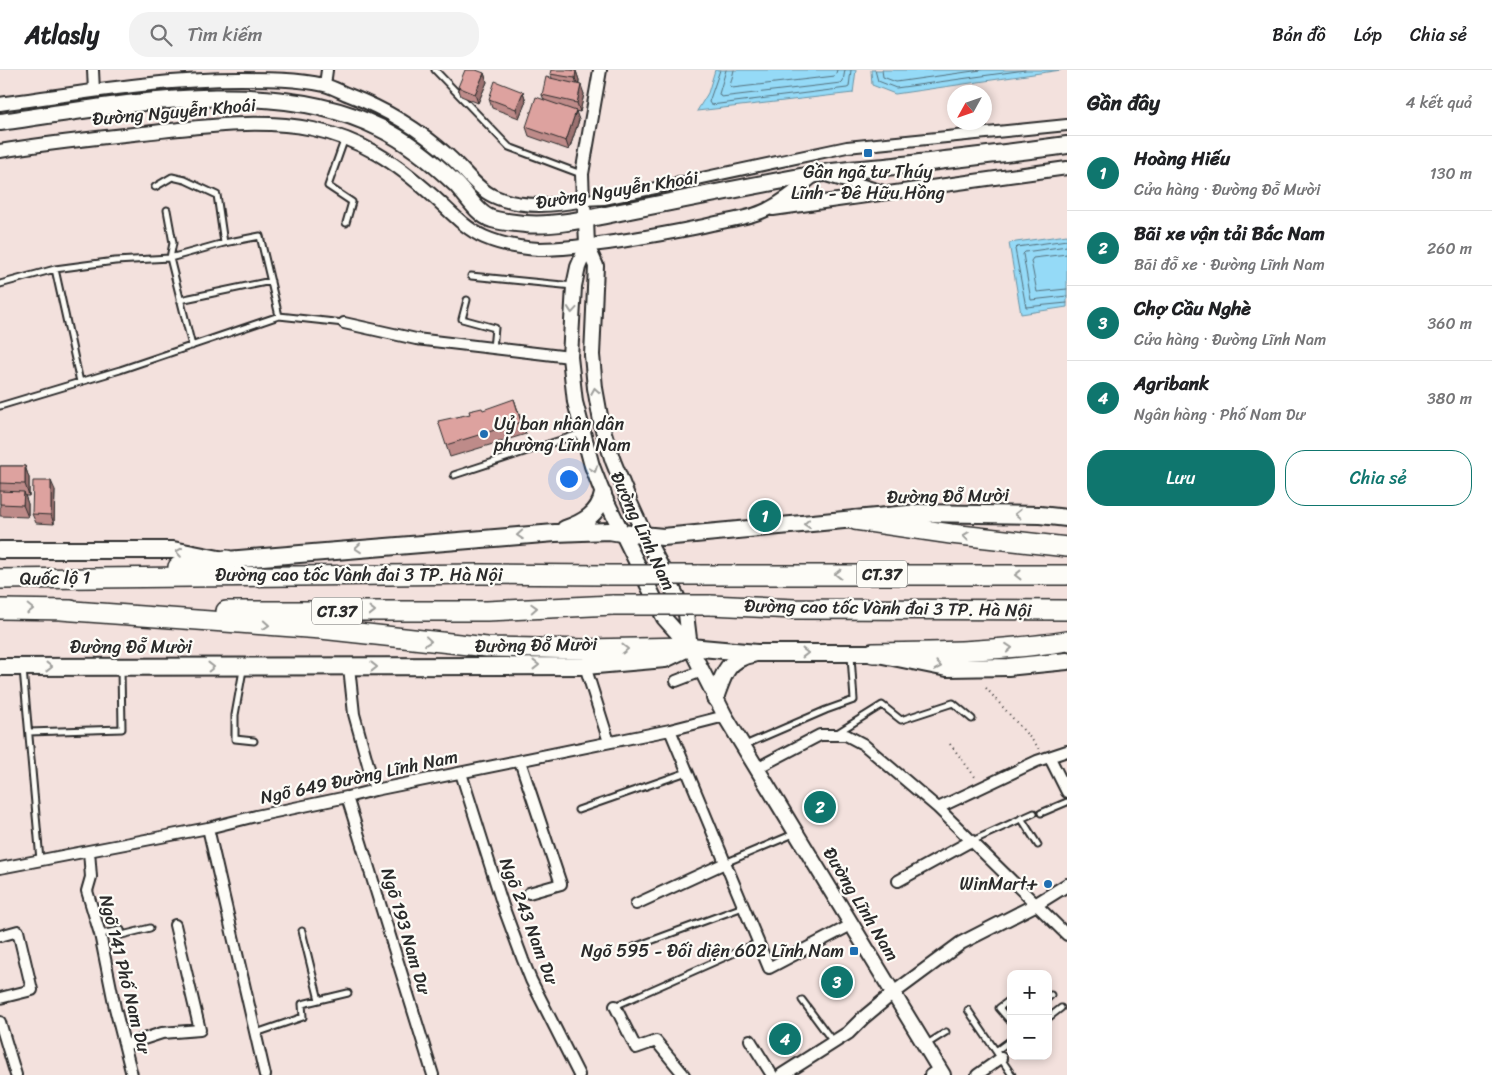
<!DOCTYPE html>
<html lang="vi">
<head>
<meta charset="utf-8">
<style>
  :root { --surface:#fff; --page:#f2f2f2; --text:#202124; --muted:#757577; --line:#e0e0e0; --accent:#0f766e }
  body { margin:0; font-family:Sriracha,sans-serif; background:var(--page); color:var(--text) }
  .controls { position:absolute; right:15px; bottom:15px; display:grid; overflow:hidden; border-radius:10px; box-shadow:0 2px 8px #0003 }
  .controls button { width:45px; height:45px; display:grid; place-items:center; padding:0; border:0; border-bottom:1px solid var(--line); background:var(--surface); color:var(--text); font:25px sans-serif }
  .compass { position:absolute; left:947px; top:15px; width:45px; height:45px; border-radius:50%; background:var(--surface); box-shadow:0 2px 8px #0003; rotate:230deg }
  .you { position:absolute; left:568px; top:408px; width:18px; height:18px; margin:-12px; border:4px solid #fff; border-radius:50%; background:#1a73e8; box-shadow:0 0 0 8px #1a73e833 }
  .badge { display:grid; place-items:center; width:32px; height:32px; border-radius:50%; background:var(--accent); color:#fff; font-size:16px; font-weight:700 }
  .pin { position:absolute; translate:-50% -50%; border:2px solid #fff; box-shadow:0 1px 5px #0006 }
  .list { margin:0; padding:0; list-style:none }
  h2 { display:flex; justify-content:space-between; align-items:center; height:65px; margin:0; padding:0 20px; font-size:21px }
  h2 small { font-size:16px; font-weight:400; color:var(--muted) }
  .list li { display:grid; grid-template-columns:32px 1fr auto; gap:15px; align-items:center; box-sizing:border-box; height:75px; padding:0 20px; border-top:1px solid var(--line) }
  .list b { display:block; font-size:19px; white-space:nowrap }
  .list p { margin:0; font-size:16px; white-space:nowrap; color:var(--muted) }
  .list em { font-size:16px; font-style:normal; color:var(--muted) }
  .actions { display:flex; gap:10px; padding:15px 20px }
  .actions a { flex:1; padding:11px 0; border:1px solid var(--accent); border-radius:20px; text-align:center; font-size:18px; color:var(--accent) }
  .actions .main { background:var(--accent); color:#fff }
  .icon { flex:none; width:28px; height:28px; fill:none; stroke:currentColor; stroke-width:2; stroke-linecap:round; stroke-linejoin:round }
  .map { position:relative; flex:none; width:1067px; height:1005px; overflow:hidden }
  header { display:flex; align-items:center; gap:30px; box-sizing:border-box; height:70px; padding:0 25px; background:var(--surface); border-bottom:1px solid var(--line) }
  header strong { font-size:24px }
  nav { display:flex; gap:28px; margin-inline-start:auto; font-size:18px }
  .search { width:350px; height:45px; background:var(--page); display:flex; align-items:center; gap:12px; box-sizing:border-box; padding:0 18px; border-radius:20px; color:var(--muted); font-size:19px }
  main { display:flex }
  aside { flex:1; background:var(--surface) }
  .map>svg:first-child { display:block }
  .water { fill:#95daf7; stroke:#6b94a5 }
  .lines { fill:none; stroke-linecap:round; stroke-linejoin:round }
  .shore { stroke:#55717d; stroke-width:1 }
  .service-casing { stroke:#2b2b2b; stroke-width:9 }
  .minor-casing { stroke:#2b2b2b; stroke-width:14 }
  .tertiary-casing { stroke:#2b2b2b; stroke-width:16 }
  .secondary-casing { stroke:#2b2b2b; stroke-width:18 }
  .primary-casing { stroke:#2b2b2b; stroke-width:20 }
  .trunk-casing { stroke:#2b2b2b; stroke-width:20 }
  .motorway-casing { stroke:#2b2b2b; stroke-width:22 }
  .path { stroke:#2b2b2b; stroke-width:2; stroke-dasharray:1 4; stroke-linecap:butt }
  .service { stroke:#fdfcf7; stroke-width:5 }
  .minor { stroke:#fdfcf7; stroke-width:10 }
  .tertiary { stroke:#fdfcf7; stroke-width:12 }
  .secondary { stroke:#fdfcf7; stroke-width:14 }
  .primary { stroke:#fdfcf7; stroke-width:16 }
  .trunk { stroke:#fdfcf7; stroke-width:16 }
  .motorway { stroke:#fdfcf7; stroke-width:19 }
  .motorway-bridge-casing { stroke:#2b2b2b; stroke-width:22; stroke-linecap:butt }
  .motorway-bridge { stroke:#fdfcf7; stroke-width:19 }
  .wall { fill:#be8b89; stroke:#2b2b2b }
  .shaded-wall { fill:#9b716f; stroke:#2b2b2b }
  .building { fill:#dda29f; stroke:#2b2b2b }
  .oneway { stroke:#9e9e9b }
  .poi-dot { fill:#1f6fb2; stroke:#fdfcf7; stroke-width:2 }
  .labels { text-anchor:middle; stroke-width:4.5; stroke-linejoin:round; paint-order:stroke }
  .shield { fill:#fdfcf7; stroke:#6a6a68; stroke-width:1 }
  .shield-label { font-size:16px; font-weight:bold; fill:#2b2b2b }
  .street-label { font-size:18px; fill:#2b2b2b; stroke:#fdfcf7 }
  .poi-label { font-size:18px; fill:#2b2b2b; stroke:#fdfcf7; text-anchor:end }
</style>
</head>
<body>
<header>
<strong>Atlasly</strong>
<div class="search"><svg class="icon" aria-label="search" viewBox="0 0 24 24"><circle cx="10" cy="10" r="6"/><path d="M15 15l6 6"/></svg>Tìm kiếm</div>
<nav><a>Bản đồ</a><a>Lớp</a><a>Chia sẻ</a></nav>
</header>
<main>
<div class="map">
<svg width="1067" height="1005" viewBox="0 0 1067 1005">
  <rect width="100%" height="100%" fill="#f3e1dd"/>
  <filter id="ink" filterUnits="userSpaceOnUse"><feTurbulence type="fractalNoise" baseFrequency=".02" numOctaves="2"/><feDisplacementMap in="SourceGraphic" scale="10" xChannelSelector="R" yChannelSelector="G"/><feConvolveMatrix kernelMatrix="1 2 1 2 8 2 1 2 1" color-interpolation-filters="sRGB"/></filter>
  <g filter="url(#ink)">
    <path class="water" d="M715,0h141l-3,23 -156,18 11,-18z
      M871,0h190l-166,24 -23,-9z
      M1067,165v72l-46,7 -12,-71z"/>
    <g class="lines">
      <path class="shore" d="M720,0l-11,32 2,3 136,-17 2,-1 2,-17
        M726,0l-7,24 2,3 120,-14 2,-2 2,-11
        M734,0l-4,16 2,2 103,-12 2,-6
        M875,0l3,11 18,7 129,-18
        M882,0l1,7 13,5 85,-12
        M1067,170l-50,7 -2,2 11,58 41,-4
        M1067,176l-42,6 -2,2 8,46 36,-4
        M1067,184l-34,4 -2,3 6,31 30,-3"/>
      <defs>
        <path id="service" d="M435,0l74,77 72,27
          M345,68l-17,48 24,16 -6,21
          M155,117l17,-10 13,3 32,15 7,48
          M55,199l25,113
          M471,206l102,10
          M0,214l55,-15 60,-8 55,-3 3,-15 -6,-33
          M180,230l91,-19
          M467,230l-5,19 33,9 -2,20
          M192,276l-22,-88 54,-15 36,-7 19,80
          M0,336l120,-36 159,-54 65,7
          M454,405l128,-42
          M23,599l17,191
          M243,600l-8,45v24l19,2
          M29,662l93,-3 -1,-60
          M837,663l45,-28 19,15 52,-17 19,16
          M745,675l81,-35 28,-10 -3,-44
          M578,740l109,-38
          M1041,743l26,-11
          M1021,748l17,27
          M972,771l62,-28
          M725,793l71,-30
          M302,861l17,69
          M100,864l21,-4 1,5 28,-7
          M634,877l109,-40
          M1048,928l3,-3
          M1011,929l-12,9 12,14
          M802,930l32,43
          M615,936l142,-63
          M968,940l44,65
          M1048,948l13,-10
          M256,963l47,-16 -1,-13 46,-11
          M927,974l19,-12
          M996,981l15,-11"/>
        <path id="minor" d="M93,0l1,21
          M325,15l2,-15
          M583,130l21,-1 243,-52 220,-22
          M344,253l72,16 154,18
          M585,596l24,76
          M349,597l5,47 21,76
          M676,611l26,-10
          M670,660l99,238 82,-43
          M1050,688l17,34
          M520,691l41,123 -32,9
          M757,698l63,-33h26l17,9 75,64 129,127
          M461,703l42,133 20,54 8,20 48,95
          M347,727l86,278
          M938,738l99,-47 30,-10
          M208,758l57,247
          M89,781l2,26 -4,14 13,43 15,74 17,67
          M0,798l208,-40 48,-12 91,-19 28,-7 295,-60 55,-14
          M898,811l73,-40
          M636,834l89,-41
          M0,866l18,-5 14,59 -32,8
          M615,936l21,42 20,-7 28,34
          M0,952l16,53
          M750,970l22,35
          M125,975l37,-12 38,-3 -25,-105
          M930,1005l9,-6
          M977,1005l24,-17"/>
        <path id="tertiary" d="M0,34c80,-11 160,-25 241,-25 28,0 56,0 83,6 9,2 17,7 25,10 37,14 70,34 100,61 14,12 27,32 44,40 28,13 61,10 90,4
          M0,81c47,-8 95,-13 143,-18 55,-6 115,-15 170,-4 50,11 82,33 120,67 16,14 31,32 51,41 16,7 37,11 55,12 28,0 55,-4 82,-8 31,-5 61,-10 91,-17 17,-4 38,-6 54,-14 19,-9 34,-23 50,-36
          M826,105l57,17
          M773,139l294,-41
          M586,149l-3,-19 -1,-26 18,-104
          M782,1005l66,-42 15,-15 29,-24 69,-51 74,-38 32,-20"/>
        <path id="secondary" d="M586,149l1,27 9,20 -4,89 3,33 7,39 11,34 17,42 15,33 41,78 4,33
          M587,176l-9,21 -4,19 -4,71 5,45 17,64 11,28 61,124 26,29 35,69 218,359"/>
        <path id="primary" d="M0,52c115,-16 272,-49 380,6 29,14 53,34 76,56 11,11 21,30 36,35 10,3 22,4 33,5 32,3 74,-8 105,-14 60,-12 121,-24 181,-35 28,-5 56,-6 84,-9 57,-7 115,-13 172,-21
          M621,463l42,4 256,-24 121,2 27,3
          M0,480h173l46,9
          M0,597l585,-1 80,-7 25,-12 67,6h116l74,15 61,-1 59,-6
          M715,628c8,-22 11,-39 38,-44"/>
        <path id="trunk" d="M565,459c18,-6 34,-15 38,-35
          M227,490l328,-27 54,-2 12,2"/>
        <path id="motorway" d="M855,450l96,14 116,13
          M178,497l49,-7
          M698,505h369
          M0,509l480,-5 127,1
          M710,535l85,4 272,1
          M0,539l71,1
          M60,540l261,19 166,18 98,2 105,-2
          M226,541h261l126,-6
          M873,583c65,-1 129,-2 194,-12"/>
      </defs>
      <use href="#service" class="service-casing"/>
      <use href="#minor" class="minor-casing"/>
      <use href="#tertiary" class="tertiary-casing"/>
      <use href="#secondary" class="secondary-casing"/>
      <use href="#primary" class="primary-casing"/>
      <use href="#trunk" class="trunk-casing"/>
      <use href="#motorway" class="motorway-casing"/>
      <path class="path" d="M986,618l54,61
        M950,674l26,34"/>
      <use href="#service" class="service"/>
      <use href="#minor" class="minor"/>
      <use href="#tertiary" class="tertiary"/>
      <use href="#secondary" class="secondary"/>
      <use href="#primary" class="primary"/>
      <use href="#trunk" class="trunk"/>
      <use href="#motorway" class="motorway"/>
      <defs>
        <path id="motorway-bridge" d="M607,505h91
          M613,535h97"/>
      </defs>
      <use href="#motorway-bridge" class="motorway-bridge-casing"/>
      <use href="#motorway-bridge" class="motorway-bridge"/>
    </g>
    <path class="wall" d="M576,1l3,9v4l5,10 -4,18 -5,-1 4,9 -10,30 -40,-14 -3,-9 18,-27 -2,-5 10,-17 -2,-4z
      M484,3l3,9 -9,21 -17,-7 -3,-9z
      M523,22l3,9 -7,17 -27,-10 -3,-9z
      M518,341l8,23 -76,23 -4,-12 24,-31z
      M0,396h25l4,12v18h-4l3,8v13l-28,-1z
      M55,420l-1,34 -18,-1 -4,-9z"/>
    <path class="shaded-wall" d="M576,1l3,9 -1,7 -3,-9z
      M484,3l3,9 -9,21 -3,-9z
      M581,15l3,9 -4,18 -3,-9z
      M523,22l3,9 -7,17 -3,-9z
      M576,41l3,9 -10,30 -3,-9z
      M514,329l4,12 8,23 -5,-12z
      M25,396l4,12v18l-4,-12z
      M51,411l4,9 -1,34 -3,-9z
      M24,422l4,12v13l-5,-12z"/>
    <path class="building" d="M465,0h11l8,3 -9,21 -17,-7z
      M551,0h19l6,1 -1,7 -25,-4z
      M546,7l35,8 -4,18 -35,-8z
      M495,11l28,11 -7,17 -27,-10z
      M536,27l40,14 -10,30 -40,-14z
      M514,329l7,23 -75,23 -8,-24 32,-7 -1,-3 13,-3 1,2z
      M0,396h25v18l-25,-1z
      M33,411h18v34l-19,-1z
      M0,421l24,1 -1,13 -23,-1z"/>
    <defs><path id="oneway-chevron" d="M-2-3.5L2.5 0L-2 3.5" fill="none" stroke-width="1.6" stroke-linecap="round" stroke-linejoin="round" transform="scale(1.25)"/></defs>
    <g class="oneway">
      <use href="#oneway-chevron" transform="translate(572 240) rotate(95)"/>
      <use href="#oneway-chevron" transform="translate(595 321) rotate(-99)"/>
      <use href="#oneway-chevron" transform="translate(594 399) rotate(71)"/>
      <use href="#oneway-chevron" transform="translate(1018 444) rotate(-179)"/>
      <use href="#oneway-chevron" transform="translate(807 454) rotate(175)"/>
      <use href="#oneway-chevron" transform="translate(520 465) rotate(176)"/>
      <use href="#oneway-chevron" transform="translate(966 466) rotate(-173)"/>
      <use href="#oneway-chevron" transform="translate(358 478) rotate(175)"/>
      <use href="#oneway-chevron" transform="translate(179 482) rotate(-172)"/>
      <use href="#oneway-chevron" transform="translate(838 504) rotate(-180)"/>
      <use href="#oneway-chevron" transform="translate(1018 505) rotate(-180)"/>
      <use href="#oneway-chevron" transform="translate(534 538) rotate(-3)"/>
      <use href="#oneway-chevron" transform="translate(30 539) rotate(1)"/>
      <use href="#oneway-chevron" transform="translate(372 541)"/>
      <use href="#oneway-chevron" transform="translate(266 555) rotate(4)"/>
      <use href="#oneway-chevron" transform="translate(428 571) rotate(6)"/>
      <use href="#oneway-chevron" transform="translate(1009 578) rotate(-5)"/>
      <use href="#oneway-chevron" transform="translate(625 579) rotate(-1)"/>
      <use href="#oneway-chevron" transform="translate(805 583)"/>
      <use href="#oneway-chevron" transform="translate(536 595)"/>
      <use href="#oneway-chevron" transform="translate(938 596) rotate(11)"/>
      <use href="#oneway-chevron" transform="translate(49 597)"/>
      <use href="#oneway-chevron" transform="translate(211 597) rotate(-1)"/>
      <use href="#oneway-chevron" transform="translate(374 597)"/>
    </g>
  </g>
  <g class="poi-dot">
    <rect x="863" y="78" width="10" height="10" rx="2.5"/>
    <circle cx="484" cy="364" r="5"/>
    <circle cx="1048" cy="814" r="5"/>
    <rect x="849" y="876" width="10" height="10" rx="2.5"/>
  </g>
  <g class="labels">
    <g class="shield">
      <rect x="857" y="490.5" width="50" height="27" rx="4"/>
      <rect x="312" y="527.5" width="50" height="27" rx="4"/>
    </g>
    <g class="shield-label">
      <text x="882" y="510">CT.37</text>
      <text x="337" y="547">CT.37</text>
    </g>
    <g class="street-label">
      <text transform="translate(174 42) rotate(-5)" y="6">Đường Nguyễn Khoái</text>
      <text transform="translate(617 120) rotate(-9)" y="6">Đường Nguyễn Khoái</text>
      <text transform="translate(948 426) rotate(-1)" y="6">Đường Đỗ Mười</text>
      <text transform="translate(643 461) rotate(65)" y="6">Đường Lĩnh Nam</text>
      <text x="359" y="511">Đường cao tốc Vành đai 3 TP. Hà Nội</text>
      <text transform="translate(55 508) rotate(-1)" y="6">Quốc lộ 1</text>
      <text transform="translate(888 538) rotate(1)" y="6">Đường cao tốc Vành đai 3 TP. Hà Nội</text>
      <text transform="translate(536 575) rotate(-1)" y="6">Đường Đỗ Mười</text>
      <text x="131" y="583">Đường Đỗ Mười</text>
      <text transform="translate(359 707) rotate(-12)" y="6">Ngõ 649 Đường Lĩnh Nam</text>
      <text transform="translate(861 834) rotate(59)" y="6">Đường Lĩnh Nam</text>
      <text transform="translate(529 851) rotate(69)" y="6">Ngõ 243 Nam Dư</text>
      <text transform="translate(406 861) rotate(73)" y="6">Ngõ 193 Nam Dư</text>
      <text transform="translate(125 904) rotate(76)" y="6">Ngõ 141 Phố Nam Dư</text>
    </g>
    <g class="poi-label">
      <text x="868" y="108" text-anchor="middle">Gần ngã tư Thúy<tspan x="868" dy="21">Lĩnh - Đê Hữu Hồng</tspan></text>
      <text x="494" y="360" text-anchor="start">Uỷ ban nhân dân<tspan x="494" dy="21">phường Lĩnh Nam</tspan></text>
      <text x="1038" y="820">WinMart+</text>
      <text x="844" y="887">Ngõ 595 - Đối diện 602 Lĩnh Nam</text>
    </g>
  </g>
</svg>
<div class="controls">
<button>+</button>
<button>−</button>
</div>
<svg class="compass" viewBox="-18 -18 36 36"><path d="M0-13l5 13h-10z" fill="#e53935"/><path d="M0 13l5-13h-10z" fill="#757577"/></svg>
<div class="you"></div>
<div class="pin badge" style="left:765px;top:446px">1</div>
<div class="pin badge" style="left:820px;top:737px">2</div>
<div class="pin badge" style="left:837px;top:912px">3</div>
<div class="pin badge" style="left:785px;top:969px">4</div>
</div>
<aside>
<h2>Gần đây<small>4 kết quả</small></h2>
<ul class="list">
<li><span class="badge">1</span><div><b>Hoàng Hiếu</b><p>Cửa hàng · Đường Đỗ Mười</p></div><em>130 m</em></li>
<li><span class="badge">2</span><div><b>Bãi xe vận tải Bắc Nam</b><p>Bãi đỗ xe · Đường Lĩnh Nam</p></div><em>260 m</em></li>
<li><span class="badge">3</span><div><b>Chợ Cầu Nghè</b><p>Cửa hàng · Đường Lĩnh Nam</p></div><em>360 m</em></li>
<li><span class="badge">4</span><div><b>Agribank</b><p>Ngân hàng · Phố Nam Dư</p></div><em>380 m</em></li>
</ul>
<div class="actions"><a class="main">Lưu</a><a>Chia sẻ</a></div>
</aside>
</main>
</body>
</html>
